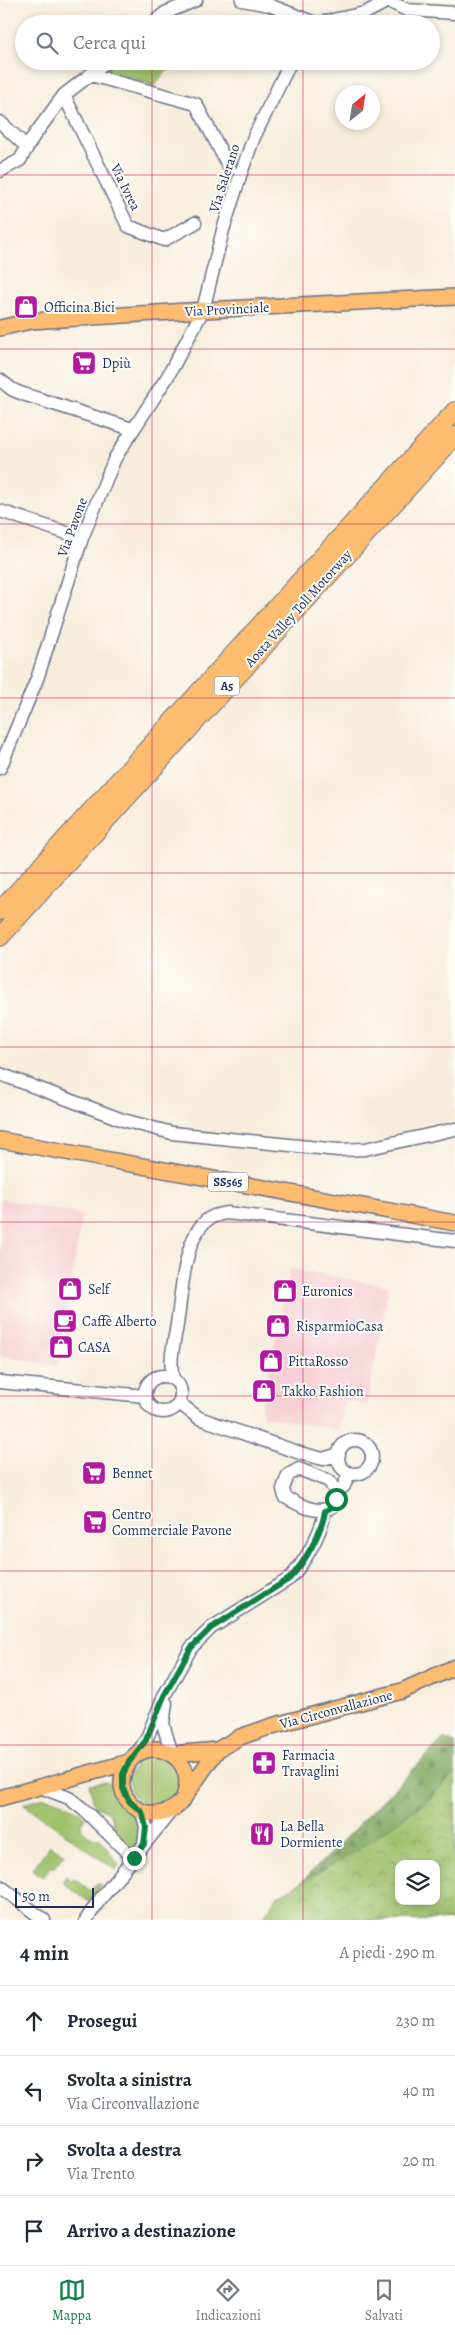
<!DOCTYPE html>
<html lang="it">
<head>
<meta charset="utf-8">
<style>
  :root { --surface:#fff; --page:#f6f6f7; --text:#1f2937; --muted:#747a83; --line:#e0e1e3; --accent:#0b8043 }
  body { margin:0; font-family:Alegreya,serif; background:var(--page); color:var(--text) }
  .controls { position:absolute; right:15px; bottom:15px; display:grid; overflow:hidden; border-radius:10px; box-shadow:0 2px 8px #0003 }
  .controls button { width:45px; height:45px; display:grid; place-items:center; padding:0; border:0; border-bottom:1px solid var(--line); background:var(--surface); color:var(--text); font:25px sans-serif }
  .compass { position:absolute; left:335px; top:85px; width:45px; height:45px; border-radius:50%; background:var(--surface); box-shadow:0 2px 8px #0003; rotate:30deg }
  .scale { position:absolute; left:15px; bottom:12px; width:79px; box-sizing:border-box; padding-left:5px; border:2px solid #1b2f5e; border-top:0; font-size:14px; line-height:18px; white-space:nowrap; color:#1b2f5e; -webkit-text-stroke:4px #fdfcf7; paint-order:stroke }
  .stop { position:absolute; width:15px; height:15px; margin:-11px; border:4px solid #0b8043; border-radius:50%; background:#fff }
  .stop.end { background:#0b8043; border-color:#fff; box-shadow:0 1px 5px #0008 }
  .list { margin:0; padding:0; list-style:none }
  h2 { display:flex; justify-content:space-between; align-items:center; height:65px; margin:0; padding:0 20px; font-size:21px }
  h2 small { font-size:16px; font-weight:400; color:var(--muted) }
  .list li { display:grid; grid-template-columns:32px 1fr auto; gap:15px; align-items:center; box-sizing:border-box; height:70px; padding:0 20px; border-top:1px solid var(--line) }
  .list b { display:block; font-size:19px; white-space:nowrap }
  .list p { margin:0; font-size:16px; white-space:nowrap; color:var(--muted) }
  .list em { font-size:16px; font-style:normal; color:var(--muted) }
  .icon { flex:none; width:28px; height:28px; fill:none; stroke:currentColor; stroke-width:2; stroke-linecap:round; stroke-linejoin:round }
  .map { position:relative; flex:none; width:455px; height:1920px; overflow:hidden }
  .search { position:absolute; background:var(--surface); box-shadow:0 2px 8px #0003; left:15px; right:15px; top:15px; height:55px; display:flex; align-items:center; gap:12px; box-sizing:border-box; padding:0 18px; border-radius:28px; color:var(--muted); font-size:19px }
  .sheet { height:345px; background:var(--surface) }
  nav { display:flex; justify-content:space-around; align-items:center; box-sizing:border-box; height:70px; border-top:1px solid var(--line); background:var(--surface); font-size:14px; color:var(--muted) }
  nav a { display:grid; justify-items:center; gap:2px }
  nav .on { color:var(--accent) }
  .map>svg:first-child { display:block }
  .built { fill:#f7cfd5 }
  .grass { fill:#9ec069; stroke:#5c7864 }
  .forest { fill:url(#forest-firs); stroke:#4c6a5e; fill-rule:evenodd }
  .park { fill:url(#park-crowns); stroke:#5c7864; fill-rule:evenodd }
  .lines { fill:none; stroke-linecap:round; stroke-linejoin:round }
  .minor-casing { stroke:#68728a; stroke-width:15 }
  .major-casing { stroke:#68728a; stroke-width:18 }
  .highway-casing { stroke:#68728a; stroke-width:20 }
  .minor { stroke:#fff; stroke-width:12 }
  .major { stroke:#fdbc6f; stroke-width:15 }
  .highway { stroke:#fdbc6f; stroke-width:18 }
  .route { stroke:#0b8043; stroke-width:6 }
  .grid { fill:none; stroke:#c2185b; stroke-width:1; stroke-opacity:0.55 }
  .labels { text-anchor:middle; stroke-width:4; stroke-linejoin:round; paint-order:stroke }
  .shield { fill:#fdfcf7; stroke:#5f6c8c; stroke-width:1 }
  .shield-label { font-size:12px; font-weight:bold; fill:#1b2f5e }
  .street-label { font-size:14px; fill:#1b2f5e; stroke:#fdfcf7 }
  .poi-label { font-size:14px; fill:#1b2f5e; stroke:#fdfcf7; text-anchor:start }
</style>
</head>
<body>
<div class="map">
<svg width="455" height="1920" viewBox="0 0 455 1920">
  <defs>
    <pattern id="forest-firs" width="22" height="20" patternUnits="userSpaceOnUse" patternTransform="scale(1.25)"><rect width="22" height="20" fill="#7ea65d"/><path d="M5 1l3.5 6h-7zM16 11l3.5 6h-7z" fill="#668850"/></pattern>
    <pattern id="park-crowns" width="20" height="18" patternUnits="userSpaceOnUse" patternTransform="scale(1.25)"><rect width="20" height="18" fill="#9ec069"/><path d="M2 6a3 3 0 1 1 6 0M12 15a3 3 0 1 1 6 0" fill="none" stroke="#809c5a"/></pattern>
  </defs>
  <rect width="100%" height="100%" fill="#fdfcf7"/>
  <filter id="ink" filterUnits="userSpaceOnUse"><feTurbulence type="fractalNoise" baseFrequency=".02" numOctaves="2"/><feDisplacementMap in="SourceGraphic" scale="10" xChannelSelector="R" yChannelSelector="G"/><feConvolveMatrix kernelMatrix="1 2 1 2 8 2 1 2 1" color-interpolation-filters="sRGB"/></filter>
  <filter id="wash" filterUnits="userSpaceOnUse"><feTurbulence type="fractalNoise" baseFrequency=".0096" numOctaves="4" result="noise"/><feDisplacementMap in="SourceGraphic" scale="20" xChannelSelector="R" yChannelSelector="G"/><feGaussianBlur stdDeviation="1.12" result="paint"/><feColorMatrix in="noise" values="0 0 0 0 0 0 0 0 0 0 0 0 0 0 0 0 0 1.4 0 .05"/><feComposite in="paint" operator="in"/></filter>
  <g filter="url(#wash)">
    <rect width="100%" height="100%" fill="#f8eddc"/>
    <path class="built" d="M0,1199l82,16 -24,151 -58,-10z
      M290,1269l99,17 -22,119 -22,-5 -7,30 -75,-14 -2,-7z"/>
    <path class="grass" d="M113,61h62l-21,25 -51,-16z
      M152,1755c25,5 25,11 29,34l-11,16 -25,3 -14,-14 -3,-16 9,-16z
      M106,1782l8,3 9,20 14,13 4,10 -3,13 -6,9 -21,-20c6,-13 -3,-23 -16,-22l-6,-24z
      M44,1798c17,2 28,9 42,19l-5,9c3,9 8,12 18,12l20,27 -3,5 -93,-66z
      M50,1845l14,9 -10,14 -3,-2 -8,11 -11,-7z
      M66,1876l5,4 3,-2 17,13 6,-8 4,2 -12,17 -27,-20z"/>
    <path class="forest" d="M444,1738l11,5v177h-181l7,-17zM399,1864h37v37h-37z"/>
    <path class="park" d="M455,1773v147h-193l15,-24 76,-43 75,-52zM399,1864h37v37h-37z"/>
  </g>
  <g filter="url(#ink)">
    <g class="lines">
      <defs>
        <path id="minor" d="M242,0l27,5 46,18
          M152,24l13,-11 31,-13
          M314,24l51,-11 23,-12 19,9 48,3
          M91,75l105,29 34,65
          M64,95l64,131 36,14 31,-17
          M0,122l27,25
          M0,171l20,-11 13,-23 31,-42 44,-34
          M0,380l13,10 10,4 109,35
          M0,511l82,27
          M0,768l37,-89 45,-141 33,-80 53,-82 35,-66 20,-80 18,-57 13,-36 37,-76
          M0,1074l123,46 49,13 166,17 27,-1 90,-20
          M145 1394a18 18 0 1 1 36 0a18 18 0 1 1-36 0Z
          M173,1379c-5,-22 3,-41 5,-62 4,-25 6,-87 34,-100 4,-2 10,-3 15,-4l228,28
          M0,1382l145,14
          M179,1403l20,15 101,35 23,6 16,-5
          M338 1457a17 17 0 1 1 34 0a17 17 0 1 1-34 0Z
          M299,1469l30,12 7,11 -4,15c-15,8 -33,-2 -47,-10l-2,-8 5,-14z
          M336,1492l8,-6 5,-13
          M166,1703l-3,21 9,30
          M136,1755l10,-15 18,-44 27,-48 20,-20 78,-49c15,-15 33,-47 36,-68
          M40,1787l29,11 14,11 50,49
          M142,1812l4,15 -2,17
          M0,1886l44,34
          M86,1920l12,-18 73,-91"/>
        <path id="major" d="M0,328l31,-7 156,-10 268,-14
          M0,1140l455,83
          M172,1754l45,-4 23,-13 32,-11 130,-35 53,-24
          M0,1798l129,-36
          M183,1799c19,-42 -37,-70 -57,-32 -19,36 32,66 57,32l34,-49"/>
        <path id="highway" d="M0,911l455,-500
          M0,937l455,-501"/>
      </defs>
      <use href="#minor" class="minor-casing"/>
      <use href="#major" class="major-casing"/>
      <use href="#highway" class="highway-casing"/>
      <use href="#minor" class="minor"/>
      <use href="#major" class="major"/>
      <use href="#highway" class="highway"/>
    </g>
  </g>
  <g class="lines" filter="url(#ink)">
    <path class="route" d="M134,1858l10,-14 2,-17 -4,-15 -12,-10 -4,-7 -3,-7v-14l6,-12 17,-22 18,-44 27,-48 20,-20 78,-49c15,-15 33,-47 36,-68l7,-4 4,-8"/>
  </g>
  <path class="grid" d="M152,0v24M303,0v24M152,61v1859M303,61v1859M0,175h455M0,349h455M0,524h455M0,698h455M0,873h455M0,1047h455M0,1222h455M0,1396h455M0,1571h455M0,1745h455"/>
  <defs>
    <symbol id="shop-square" viewBox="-11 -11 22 22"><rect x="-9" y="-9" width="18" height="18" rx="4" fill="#b5179e" stroke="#fdfcf7"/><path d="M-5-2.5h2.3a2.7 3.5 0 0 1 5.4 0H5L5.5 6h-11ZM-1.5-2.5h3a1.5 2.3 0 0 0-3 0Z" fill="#fff"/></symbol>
    <symbol id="supermarket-square" viewBox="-11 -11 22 22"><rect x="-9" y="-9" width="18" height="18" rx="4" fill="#b5179e" stroke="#fdfcf7"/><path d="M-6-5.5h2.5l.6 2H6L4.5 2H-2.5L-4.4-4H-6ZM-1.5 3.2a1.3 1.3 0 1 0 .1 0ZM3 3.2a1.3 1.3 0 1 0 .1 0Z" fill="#fff"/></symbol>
    <symbol id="cafe-square" viewBox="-11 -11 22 22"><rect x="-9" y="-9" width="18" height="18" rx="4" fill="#b5179e" stroke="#fdfcf7"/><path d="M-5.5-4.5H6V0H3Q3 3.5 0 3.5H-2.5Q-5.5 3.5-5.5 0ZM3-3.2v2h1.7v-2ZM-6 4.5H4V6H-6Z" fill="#fff"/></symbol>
    <symbol id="pharmacy-square" viewBox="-11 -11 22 22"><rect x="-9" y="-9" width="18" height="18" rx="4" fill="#b5179e" stroke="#fdfcf7"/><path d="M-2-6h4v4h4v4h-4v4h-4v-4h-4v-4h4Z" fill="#fff"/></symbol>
    <symbol id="restaurant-square" viewBox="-11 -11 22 22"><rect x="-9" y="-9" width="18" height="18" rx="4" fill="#b5179e" stroke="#fdfcf7"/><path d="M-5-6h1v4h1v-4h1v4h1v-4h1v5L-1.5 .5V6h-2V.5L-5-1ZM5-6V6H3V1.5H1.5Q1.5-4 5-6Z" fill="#fff"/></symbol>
  </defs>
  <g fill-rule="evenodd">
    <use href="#shop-square" x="12" y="293" width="28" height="28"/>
    <use href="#supermarket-square" x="70" y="349" width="28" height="28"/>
    <use href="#shop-square" x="56" y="1275" width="28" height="28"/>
    <use href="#shop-square" x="271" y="1277" width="28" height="28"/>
    <use href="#cafe-square" x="51" y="1307" width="28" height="28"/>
    <use href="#shop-square" x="264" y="1312" width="28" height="28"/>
    <use href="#shop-square" x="47" y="1333" width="28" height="28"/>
    <use href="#shop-square" x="257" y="1347" width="28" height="28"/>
    <use href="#shop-square" x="250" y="1377" width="28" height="28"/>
    <use href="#supermarket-square" x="80" y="1459" width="28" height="28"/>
    <use href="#supermarket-square" x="81" y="1508" width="28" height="28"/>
    <use href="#pharmacy-square" x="250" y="1749" width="28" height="28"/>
    <use href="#restaurant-square" x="248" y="1820" width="28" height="28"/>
  </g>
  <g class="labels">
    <g class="shield">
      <rect x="214.5" y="676.5" width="25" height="19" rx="4"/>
      <rect x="208" y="1172.5" width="40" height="19" rx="4"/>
    </g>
    <g class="shield-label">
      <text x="227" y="690">A5</text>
      <text x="228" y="1186">SS565</text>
    </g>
    <g class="street-label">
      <text transform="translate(224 178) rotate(-72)" y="5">Via Salerano</text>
      <text transform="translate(126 187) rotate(64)" y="5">Via Ivrea</text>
      <text transform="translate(227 309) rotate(-3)" y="5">Via Provinciale</text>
      <text transform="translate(72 527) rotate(-70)" y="5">Via Pavone</text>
      <text transform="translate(298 608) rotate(-48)" y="5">Aosta Valley Toll Motorway</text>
      <text transform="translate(336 1709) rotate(-15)" y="5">Via Circonvallazione</text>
    </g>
    <g class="poi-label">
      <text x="44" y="312">Officina Bici</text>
      <text x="102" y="368">Dpiù</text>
      <text x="88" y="1294">Self</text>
      <text x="302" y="1296">Euronics</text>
      <text x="82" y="1326">Caffè Alberto</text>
      <text x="296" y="1331">RisparmioCasa</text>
      <text x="78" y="1352">CASA</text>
      <text x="288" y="1366">PittaRosso</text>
      <text x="282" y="1396">Takko Fashion</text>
      <text x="112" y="1478">Bennet</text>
      <text x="112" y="1519">Centro<tspan x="112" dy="16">Commerciale Pavone</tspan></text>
      <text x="282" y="1760">Farmacia<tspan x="282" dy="16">Travaglini</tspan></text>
      <text x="280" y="1831">La Bella<tspan x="280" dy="16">Dormiente</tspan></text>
    </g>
  </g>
</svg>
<div class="controls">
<button><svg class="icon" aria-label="layers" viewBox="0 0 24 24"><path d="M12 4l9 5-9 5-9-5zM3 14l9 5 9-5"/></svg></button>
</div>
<svg class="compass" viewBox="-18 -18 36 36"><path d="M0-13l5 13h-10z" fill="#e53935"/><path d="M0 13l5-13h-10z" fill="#747a83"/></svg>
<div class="scale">50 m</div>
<div class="stop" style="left:336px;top:1499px"></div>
<div class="stop end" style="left:134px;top:1858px"></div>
<div class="search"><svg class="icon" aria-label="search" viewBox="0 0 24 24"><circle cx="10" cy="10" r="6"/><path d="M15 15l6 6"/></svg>Cerca qui</div>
</div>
<section class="sheet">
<h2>4 min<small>A piedi · 290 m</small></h2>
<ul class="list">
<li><svg class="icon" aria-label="ahead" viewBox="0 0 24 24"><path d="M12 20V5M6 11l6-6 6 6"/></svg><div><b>Prosegui</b></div><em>230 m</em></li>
<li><svg class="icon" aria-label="left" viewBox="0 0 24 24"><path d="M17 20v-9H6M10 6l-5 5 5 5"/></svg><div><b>Svolta a sinistra</b><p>Via Circonvallazione</p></div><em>40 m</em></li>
<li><svg class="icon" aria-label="right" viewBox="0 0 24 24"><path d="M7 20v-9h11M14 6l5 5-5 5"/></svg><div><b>Svolta a destra</b><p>Via Trento</p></div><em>20 m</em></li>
<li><svg class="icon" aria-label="arrive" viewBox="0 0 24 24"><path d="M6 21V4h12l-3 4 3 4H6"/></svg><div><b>Arrivo a destinazione</b></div></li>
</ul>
</section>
<nav>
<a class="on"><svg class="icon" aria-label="map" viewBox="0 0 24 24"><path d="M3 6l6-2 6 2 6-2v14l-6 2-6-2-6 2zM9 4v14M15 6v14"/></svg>Mappa</a>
<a><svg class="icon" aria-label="directions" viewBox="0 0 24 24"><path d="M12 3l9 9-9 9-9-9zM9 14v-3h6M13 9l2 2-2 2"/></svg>Indicazioni</a>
<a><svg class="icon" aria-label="saved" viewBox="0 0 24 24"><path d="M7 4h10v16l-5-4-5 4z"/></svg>Salvati</a>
</nav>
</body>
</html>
